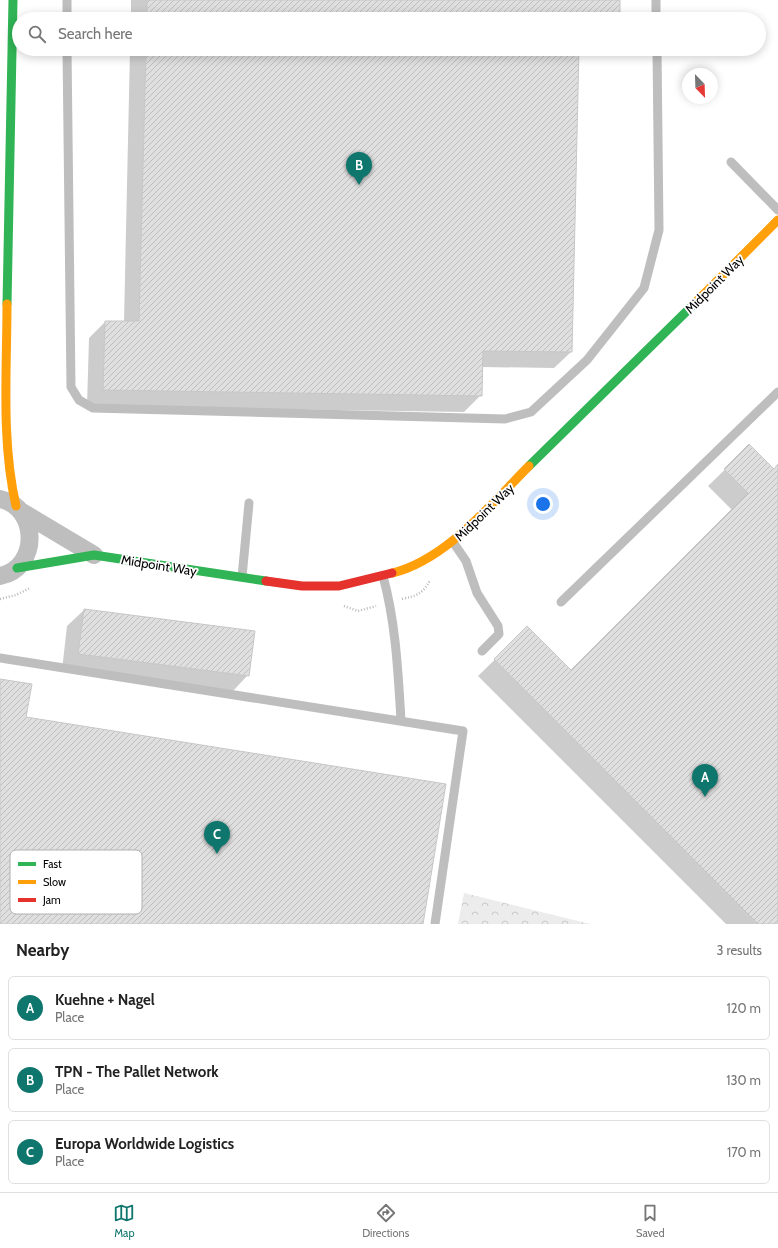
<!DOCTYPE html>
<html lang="en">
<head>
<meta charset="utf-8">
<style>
  :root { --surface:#fff; --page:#f6f6f6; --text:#222; --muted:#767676; --line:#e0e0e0; --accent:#0f766e }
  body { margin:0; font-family:Cabin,sans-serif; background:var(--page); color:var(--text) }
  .compass { position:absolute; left:682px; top:68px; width:36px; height:36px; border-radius:50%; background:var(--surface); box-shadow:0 2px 10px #0003; rotate:157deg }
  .you { position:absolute; left:543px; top:504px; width:14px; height:14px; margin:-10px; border:3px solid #fff; border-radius:50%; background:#1a73e8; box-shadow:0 0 0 6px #1a73e833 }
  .badge { display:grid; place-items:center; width:26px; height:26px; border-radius:50%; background:var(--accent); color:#fff; font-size:13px; font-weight:700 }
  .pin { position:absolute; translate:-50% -33px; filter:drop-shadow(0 1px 2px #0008) }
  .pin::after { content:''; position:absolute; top:21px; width:14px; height:12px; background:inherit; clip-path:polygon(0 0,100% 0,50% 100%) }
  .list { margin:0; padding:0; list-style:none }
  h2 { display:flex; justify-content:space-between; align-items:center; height:52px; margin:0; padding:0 16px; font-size:17px }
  h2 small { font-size:13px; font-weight:400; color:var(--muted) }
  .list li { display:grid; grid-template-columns:26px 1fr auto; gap:12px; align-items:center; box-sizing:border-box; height:64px; margin:0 8px 8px; padding:0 8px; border:1px solid var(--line); border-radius:6px }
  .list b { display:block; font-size:15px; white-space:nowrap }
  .list p { margin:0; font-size:13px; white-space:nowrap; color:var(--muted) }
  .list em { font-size:13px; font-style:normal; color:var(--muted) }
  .icon { flex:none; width:22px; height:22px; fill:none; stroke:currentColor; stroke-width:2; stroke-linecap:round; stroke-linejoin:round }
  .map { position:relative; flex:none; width:778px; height:924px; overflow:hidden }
  .search { position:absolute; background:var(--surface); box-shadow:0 2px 10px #0003; left:12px; right:12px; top:12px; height:44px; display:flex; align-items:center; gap:10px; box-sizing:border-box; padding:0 14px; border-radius:22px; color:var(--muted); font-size:15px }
  .sheet { height:268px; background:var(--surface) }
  nav { display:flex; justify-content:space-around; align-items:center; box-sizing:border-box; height:56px; border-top:1px solid var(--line); background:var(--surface); font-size:11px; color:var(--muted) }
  nav a { display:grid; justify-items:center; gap:2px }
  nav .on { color:var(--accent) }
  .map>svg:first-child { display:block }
  .forest { fill:url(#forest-crowns) }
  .shadow { fill:#0003 }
  .building { fill:url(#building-hatch); stroke:#c7c7c7 }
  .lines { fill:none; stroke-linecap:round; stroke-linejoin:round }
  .path { stroke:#b9b9b9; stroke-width:2.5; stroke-dasharray:1 2; stroke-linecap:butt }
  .lane { stroke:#bebebe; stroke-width:9 }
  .street { stroke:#bebebe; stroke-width:18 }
  .fast { stroke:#30b455; stroke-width:9 }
  .slow { stroke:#ff9f0a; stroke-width:9 }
  .jam { stroke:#e5322d; stroke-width:9 }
  .labels { text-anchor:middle; stroke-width:3.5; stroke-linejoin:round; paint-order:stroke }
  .street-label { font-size:13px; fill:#000; stroke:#fff }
  .key { fill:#fff; stroke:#b2b2b2; stroke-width:1 }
  .key-label { font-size:11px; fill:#000 }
</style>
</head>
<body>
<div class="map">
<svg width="778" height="924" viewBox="0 0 778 924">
  <defs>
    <pattern id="forest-crowns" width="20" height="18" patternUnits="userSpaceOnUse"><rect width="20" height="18" fill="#ececec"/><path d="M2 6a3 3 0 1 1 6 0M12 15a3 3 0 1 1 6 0" fill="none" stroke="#c9c9c9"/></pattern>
    <pattern id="building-hatch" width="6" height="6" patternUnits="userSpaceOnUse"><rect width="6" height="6" fill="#dfdfdf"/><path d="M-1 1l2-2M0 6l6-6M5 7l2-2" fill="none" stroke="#bebebe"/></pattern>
  </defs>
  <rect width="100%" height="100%" fill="#fff"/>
  <path class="forest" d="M464,893l126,31h-132z"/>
  <path class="shadow" d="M131,0h488v19h-488z
    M130,49h448l-7,303 -17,16 -72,-1 -1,28 -17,17 -377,-6 2,-68 16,-16h19z
    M749,446l25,24 4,-4v458h-52l-248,-248 49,-48 44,43 161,-161 -24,-24z
    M84,610l164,65 -16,17 -170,-22 5,-44z"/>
  <path class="building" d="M147,0h473v19h-473z
    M146,49h433l-7,303 -89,-1 -1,45 -379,-6 2,-69h34z
    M749,444l25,25 4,-5v460h-20l-264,-265 33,-33 44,44 177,-177 -24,-24z
    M84,609l171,22 -6,45 -171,-22z
    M0,679l32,5 -6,33 420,67 -23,140h-423z"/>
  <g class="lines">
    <path class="path" d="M0,599l16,-4 14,-7
      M402,599c14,-3 21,-5 28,-19
      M344,606l14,5 18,-5"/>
    <path class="lane" d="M67,0v19
      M656,0v19
      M67,49l4,338 8,13 14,8 412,11 26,-7 56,-52 57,-72 15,-58 -2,-181
      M731,162l47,48
      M453,542l13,19 11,32 21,33 1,8 -17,17
      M383,576c13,48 15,96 18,144
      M242,577l7,-74
      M561,602l217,-210
      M0,658l463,73 -28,193"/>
    <path class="street" d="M0,499c39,8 40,69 0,77
      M22,512l72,43"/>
    <path class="fast" d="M7,304l6,-304
      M529,466l165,-162
      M17,568l77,-13 172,26"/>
    <path class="slow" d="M7,304c0,67 -6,136 9,202
      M694,304l84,-84
      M392,573c54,-13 99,-69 137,-107"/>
    <path class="jam" d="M266,581l36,5h37l53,-13"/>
  </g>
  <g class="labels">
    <g class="street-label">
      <text transform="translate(714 284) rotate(-45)" y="5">Midpoint Way</text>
      <text transform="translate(484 512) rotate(-44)" y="5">Midpoint Way</text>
      <text transform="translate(159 565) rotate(9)" y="5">Midpoint Way</text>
    </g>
  </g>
  <rect x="10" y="850" width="132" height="64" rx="6" class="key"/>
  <rect x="18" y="862" width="18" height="4" fill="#30b455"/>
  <rect x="18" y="880" width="18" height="4" fill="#ff9f0a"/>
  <rect x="18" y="898" width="18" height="4" fill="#e5322d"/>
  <g class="key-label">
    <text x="43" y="868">Fast</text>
    <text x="43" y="886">Slow</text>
    <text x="43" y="904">Jam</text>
  </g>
</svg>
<svg class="compass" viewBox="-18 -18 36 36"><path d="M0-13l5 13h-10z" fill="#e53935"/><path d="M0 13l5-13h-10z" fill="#767676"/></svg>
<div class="you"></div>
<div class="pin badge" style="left:705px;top:797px">A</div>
<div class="pin badge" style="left:359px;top:185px">B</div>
<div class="pin badge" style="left:217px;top:854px">C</div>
<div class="search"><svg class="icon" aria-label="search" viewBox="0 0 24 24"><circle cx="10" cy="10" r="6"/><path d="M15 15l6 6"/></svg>Search here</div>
</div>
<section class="sheet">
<h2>Nearby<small>3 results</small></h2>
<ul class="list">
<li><span class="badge">A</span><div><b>Kuehne + Nagel</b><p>Place</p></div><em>120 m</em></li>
<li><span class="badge">B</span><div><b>TPN - The Pallet Network</b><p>Place</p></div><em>130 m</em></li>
<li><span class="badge">C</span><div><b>Europa Worldwide Logistics</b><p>Place</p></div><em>170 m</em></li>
</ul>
</section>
<nav>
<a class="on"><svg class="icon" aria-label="map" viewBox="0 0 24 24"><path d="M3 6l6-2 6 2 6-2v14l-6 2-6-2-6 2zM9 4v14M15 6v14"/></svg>Map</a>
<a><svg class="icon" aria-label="directions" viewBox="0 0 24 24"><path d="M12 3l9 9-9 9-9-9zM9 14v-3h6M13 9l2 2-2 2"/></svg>Directions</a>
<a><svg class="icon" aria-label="saved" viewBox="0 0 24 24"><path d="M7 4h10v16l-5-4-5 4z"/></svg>Saved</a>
</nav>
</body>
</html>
